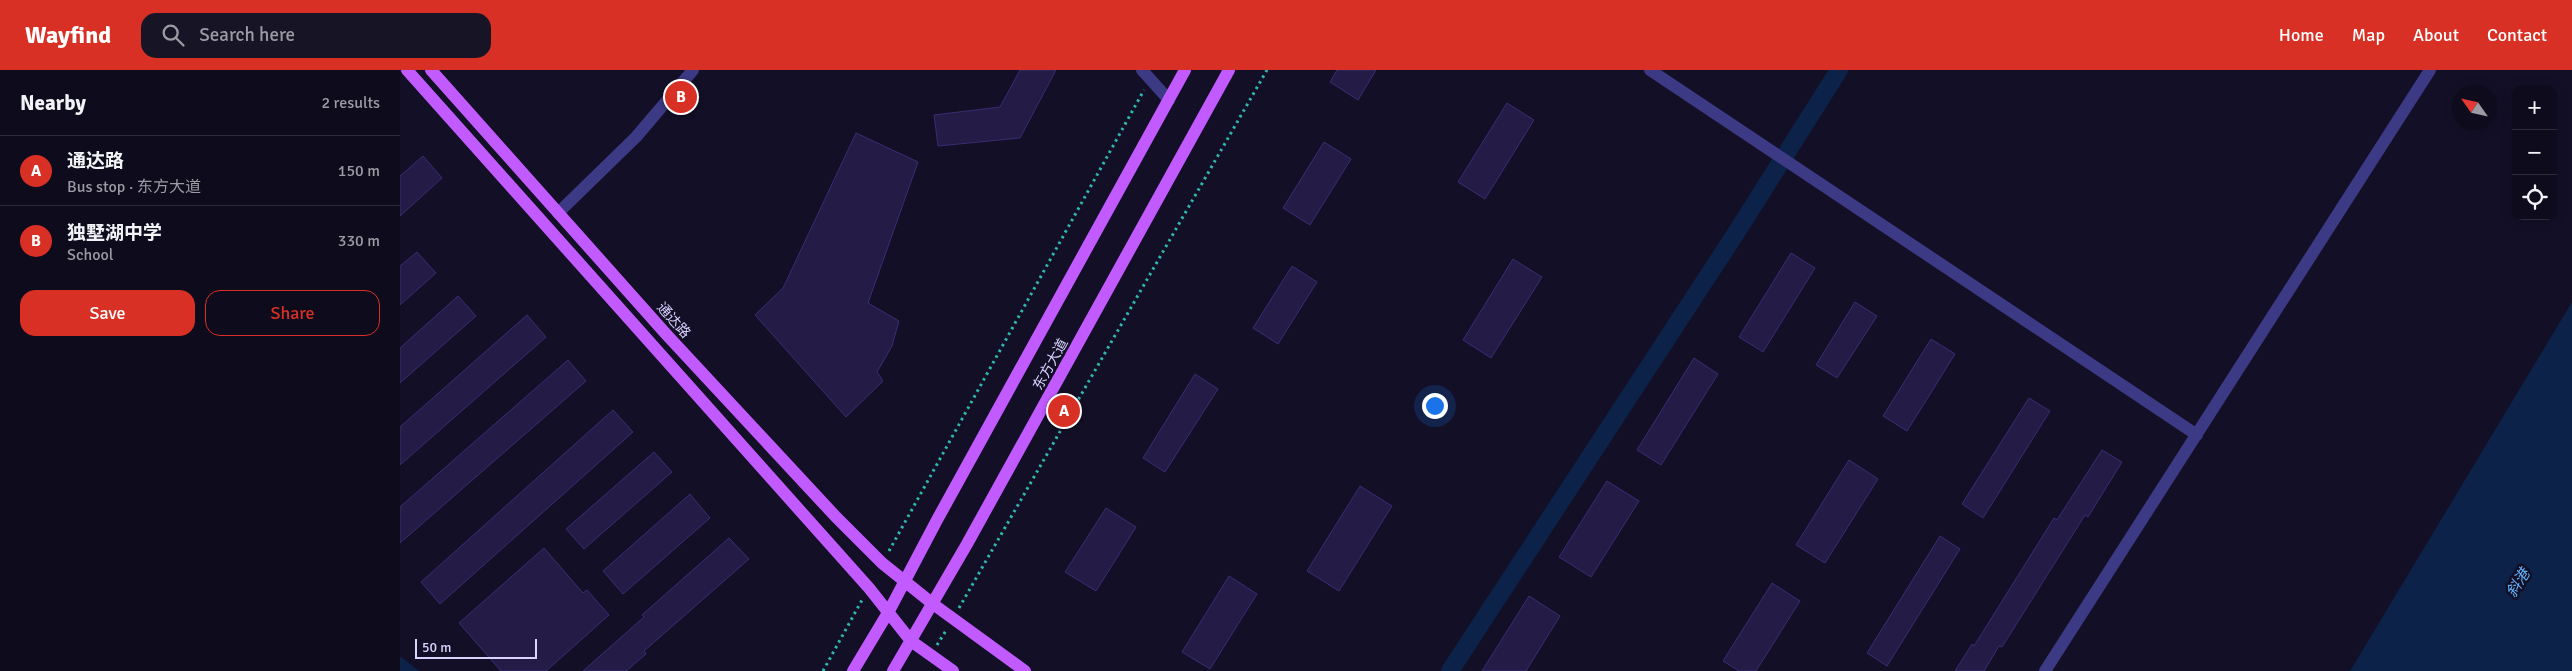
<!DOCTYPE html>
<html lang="en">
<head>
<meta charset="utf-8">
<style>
  :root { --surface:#0e0b1c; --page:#171425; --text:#f1f3f6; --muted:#9b9ba3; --line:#2e2b3b; --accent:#d93025 }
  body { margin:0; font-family:Signika,"Noto Sans SC",sans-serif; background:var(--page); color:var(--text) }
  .controls { position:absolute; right:15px; top:15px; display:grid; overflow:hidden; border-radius:10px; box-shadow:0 2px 12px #0003 }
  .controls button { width:45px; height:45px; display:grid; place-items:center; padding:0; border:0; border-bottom:1px solid var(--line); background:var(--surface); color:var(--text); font:25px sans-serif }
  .compass { position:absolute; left:2052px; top:15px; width:45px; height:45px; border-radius:50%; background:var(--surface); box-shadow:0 2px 12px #0003; rotate:304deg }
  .scale { position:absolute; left:15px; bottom:12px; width:122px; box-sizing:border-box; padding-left:5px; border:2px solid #d9d4ff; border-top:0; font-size:14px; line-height:18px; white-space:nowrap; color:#d9d4ff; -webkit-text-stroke:4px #130f26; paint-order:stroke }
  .you { position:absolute; left:1034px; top:335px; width:18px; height:18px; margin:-12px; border:4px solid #fff; border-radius:50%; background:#1a73e8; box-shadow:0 0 0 8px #1a73e833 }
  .badge { display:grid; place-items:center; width:32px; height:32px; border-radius:50%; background:var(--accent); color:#fff; font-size:16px; font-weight:700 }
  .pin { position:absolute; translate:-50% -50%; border:2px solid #fff; box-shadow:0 1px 5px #0006 }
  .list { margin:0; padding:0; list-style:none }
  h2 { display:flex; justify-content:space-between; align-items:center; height:65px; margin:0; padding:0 20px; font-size:21px }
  h2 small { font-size:16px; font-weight:400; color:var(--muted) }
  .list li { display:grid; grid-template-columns:32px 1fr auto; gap:15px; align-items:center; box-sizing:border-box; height:70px; padding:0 20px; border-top:1px solid var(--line) }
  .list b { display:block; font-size:19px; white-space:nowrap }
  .list p { margin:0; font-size:16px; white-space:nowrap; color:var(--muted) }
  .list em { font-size:16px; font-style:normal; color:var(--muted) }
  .actions { display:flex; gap:10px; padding:15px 20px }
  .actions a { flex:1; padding:11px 0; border:1px solid var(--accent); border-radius:15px; text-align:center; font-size:18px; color:var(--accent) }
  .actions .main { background:var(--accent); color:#fff }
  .icon { flex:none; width:28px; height:28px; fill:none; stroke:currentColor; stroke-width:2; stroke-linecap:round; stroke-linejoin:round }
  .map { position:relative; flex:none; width:2172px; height:601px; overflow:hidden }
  header { display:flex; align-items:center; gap:30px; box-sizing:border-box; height:70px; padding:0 25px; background:var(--accent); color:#fff }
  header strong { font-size:24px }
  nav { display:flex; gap:28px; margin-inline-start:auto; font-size:18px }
  .search { width:350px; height:45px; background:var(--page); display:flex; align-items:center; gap:12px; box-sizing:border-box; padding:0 18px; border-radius:15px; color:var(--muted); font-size:19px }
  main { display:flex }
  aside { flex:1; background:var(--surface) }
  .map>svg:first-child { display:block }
  .water { fill:#0c2248 }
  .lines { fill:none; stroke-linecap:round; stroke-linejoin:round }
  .canal { stroke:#0c2248; stroke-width:18 }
  .building { fill:#241b47; stroke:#3b2d73 }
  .path { stroke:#2fb8b0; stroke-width:3; stroke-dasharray:2.5 4; stroke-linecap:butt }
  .minor { stroke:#3d3a85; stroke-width:12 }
  .major { stroke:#c25bff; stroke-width:12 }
  .labels { text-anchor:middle; stroke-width:5; stroke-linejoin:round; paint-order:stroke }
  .street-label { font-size:14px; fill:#d9d4ff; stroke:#130f26 }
  .water-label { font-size:15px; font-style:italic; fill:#62b6ff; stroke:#130f26 }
</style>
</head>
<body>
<header>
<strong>Wayfind</strong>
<div class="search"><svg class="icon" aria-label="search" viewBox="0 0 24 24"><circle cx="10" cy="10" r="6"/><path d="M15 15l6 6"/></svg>Search here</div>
<nav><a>Home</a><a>Map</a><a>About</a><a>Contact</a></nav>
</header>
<main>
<aside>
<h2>Nearby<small>2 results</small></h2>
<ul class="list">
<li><span class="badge">A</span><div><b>通达路</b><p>Bus stop · 东方大道</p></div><em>150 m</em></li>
<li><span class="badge">B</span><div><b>独墅湖中学</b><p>School</p></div><em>330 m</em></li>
</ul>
<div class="actions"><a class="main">Save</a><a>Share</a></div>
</aside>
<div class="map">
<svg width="2172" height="601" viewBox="0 0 2172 601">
  <rect width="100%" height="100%" fill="#130f26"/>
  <path class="water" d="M2172,232v369h-222z
    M0,586l19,15h-19z"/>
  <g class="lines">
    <path class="canal" d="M1050,601l286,-438 103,-163"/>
  </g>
  <path class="building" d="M620,0h36l-36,68 -82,8 -4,-31 66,-8z
    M937,0h39l-18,30 -28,-18z
    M1107,33l27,17 -49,79 -27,-17z
    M456,63l62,29 -50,141 31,18 -7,25 -15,26 6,9 -37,36 -91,-102 28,-27z
    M924,72l27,17 -41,66 -27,-17z
    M23,86l19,22 -42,38v-40z
    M17,182l19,21 -36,32v-39z
    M1391,183l24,15 -52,84 -24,-15z
    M1113,189l29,18 -51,81 -28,-18z
    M892,196l25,16 -39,62 -25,-16z
    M58,226l18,20 -76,67v-35z
    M1455,232l22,14 -40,62 -21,-13z
    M127,245l19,22 -146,128v-38z
    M1531,269l24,15 -48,77 -24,-15z
    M1294,288l24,16 -57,91 -24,-15z
    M168,290l18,21 -186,162v-36z
    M795,304l23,15 -53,83 -22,-14z
    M1629,328l21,13 -67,107 -21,-14z
    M213,340l20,22 -193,172 -19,-22z
    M1702,380l20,12 -34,55 -3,-2 -83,132 -3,-1 -15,25h-29l17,-27 2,2 80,-128 3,2z
    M254,382l18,20 -88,77 -18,-20z
    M1449,390l29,19 -53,84 -29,-18z
    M1207,411l32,20 -48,76 -32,-20z
    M960,416l32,20 -53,85 -32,-20z
    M290,424l20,24 -87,76 -20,-23z
    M706,438l30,19 -40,64 -31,-19z
    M1540,466l20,13 -73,117 -20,-13z
    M329,468l20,21 -105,92 2,3 -20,17h-43l61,-54 -2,-2z
    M144,478l39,45 4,-3 22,25 -63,56h-45l-42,-48z
    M829,506l28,18 -47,75 -28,-17z
    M1372,513l28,18 -44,70h-17l-16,-10z
    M1129,526l31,20 -34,55h-44z"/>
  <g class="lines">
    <path class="path" d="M489,481l255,-461
      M559,538l308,-538
      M537,575l10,-16
      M423,601l39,-71"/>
    <path class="minor" d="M742,0l27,30
      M1250,0l547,365
      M158,143l78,-76 57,-67
      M1645,601l385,-601"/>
    <path class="major" d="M7,0l462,518 42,53 42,30
      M31,0l235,264 170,183 46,46 51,41 92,67
      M453,601l36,-60 48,-91 248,-450
      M493,601l74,-127 262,-474"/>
  </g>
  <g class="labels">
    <g class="street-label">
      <text transform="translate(274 250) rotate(48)" y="5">通达路</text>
      <text transform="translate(650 294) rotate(-61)" y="5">东方大道</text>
    </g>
    <g class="water-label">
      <text transform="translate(2118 513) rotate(-58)" y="5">斜港</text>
    </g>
  </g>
</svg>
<div class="controls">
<button>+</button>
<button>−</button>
<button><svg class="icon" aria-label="locate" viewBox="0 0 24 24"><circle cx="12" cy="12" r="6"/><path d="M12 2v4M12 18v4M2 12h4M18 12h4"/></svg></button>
</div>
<svg class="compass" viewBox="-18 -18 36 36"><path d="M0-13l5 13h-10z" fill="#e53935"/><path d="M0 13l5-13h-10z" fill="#9b9ba3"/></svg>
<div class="scale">50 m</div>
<div class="you"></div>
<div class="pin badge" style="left:664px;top:341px">A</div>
<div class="pin badge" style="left:281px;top:27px">B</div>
</div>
</main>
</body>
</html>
